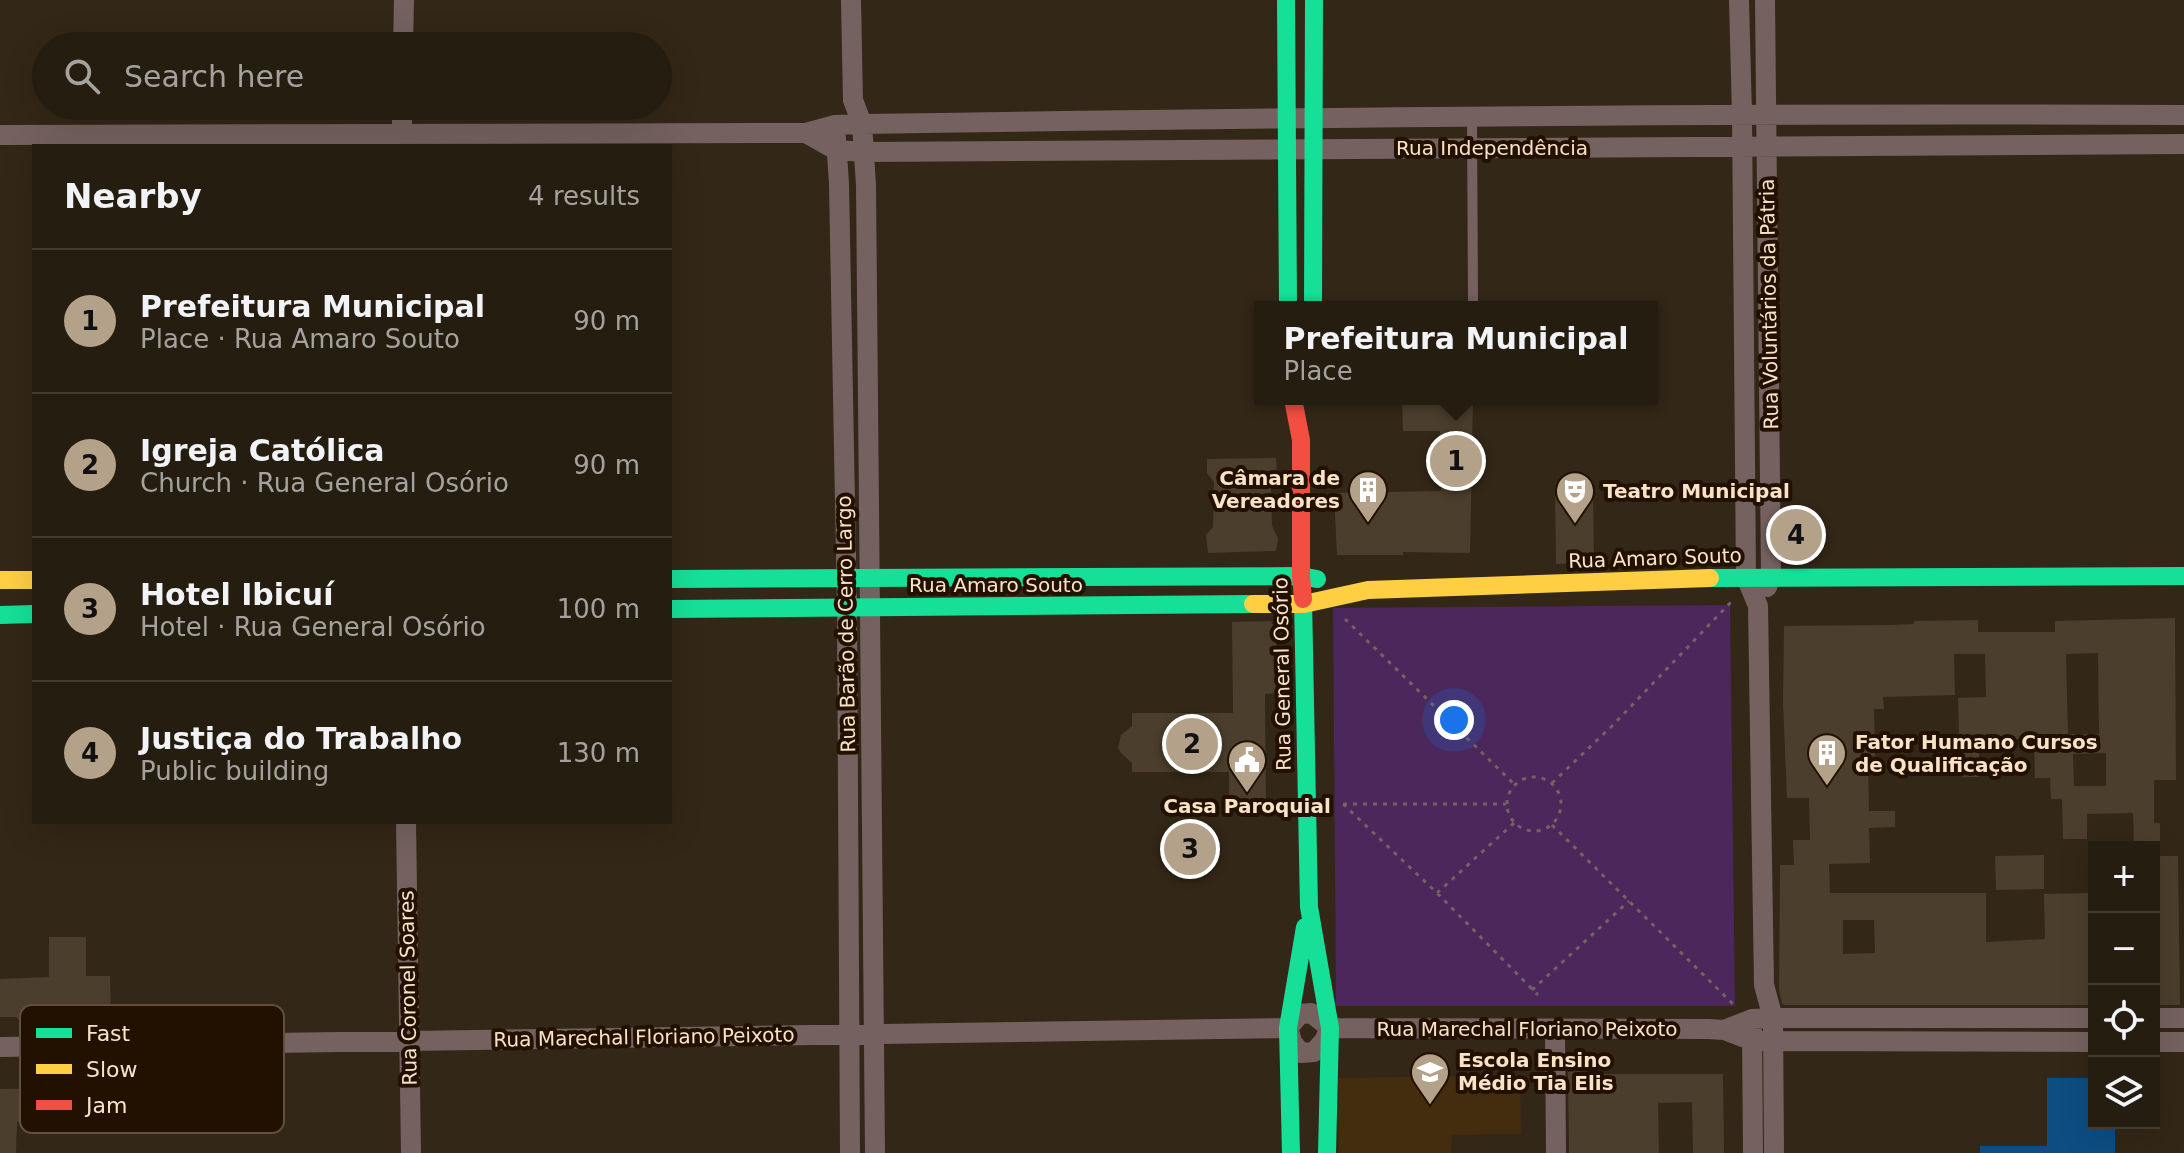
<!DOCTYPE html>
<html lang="en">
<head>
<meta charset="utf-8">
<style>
  :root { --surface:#261d11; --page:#2e261a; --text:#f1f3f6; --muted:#a4a29f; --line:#423b31; --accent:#b4a189 }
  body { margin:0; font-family:"DejaVu Sans",sans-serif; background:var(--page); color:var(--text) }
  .controls { position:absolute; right:24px; bottom:24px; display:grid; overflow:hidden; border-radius:0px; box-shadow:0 8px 32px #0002 }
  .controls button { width:72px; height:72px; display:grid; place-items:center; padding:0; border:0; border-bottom:2px solid var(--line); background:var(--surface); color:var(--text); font:40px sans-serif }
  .you { position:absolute; left:1454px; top:720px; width:28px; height:28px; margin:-20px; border:6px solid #fff; border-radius:50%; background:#1a73e8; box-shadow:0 0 0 12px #1a73e833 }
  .badge { display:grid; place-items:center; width:52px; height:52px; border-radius:50%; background:var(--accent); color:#111; font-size:26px; font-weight:700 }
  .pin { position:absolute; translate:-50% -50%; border:4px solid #fff; box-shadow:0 2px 8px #0006 }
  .popup { position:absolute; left:1254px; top:301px; width:404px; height:104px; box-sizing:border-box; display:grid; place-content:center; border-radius:0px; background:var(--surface); filter:drop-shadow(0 2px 6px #0005); font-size:26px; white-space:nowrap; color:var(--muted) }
  .popup b { font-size:30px; color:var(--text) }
  .popup::after { content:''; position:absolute; left:50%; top:100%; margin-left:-16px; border:16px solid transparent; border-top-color:var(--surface) }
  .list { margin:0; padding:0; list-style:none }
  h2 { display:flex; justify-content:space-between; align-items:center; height:104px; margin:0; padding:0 32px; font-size:34px }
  h2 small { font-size:26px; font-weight:400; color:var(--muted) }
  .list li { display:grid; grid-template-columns:52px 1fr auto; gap:24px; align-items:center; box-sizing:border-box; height:144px; padding:0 32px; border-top:2px solid var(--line) }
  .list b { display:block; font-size:30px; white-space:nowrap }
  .list p { margin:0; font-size:26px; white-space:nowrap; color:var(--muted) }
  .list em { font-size:26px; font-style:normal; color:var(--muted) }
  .icon { flex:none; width:44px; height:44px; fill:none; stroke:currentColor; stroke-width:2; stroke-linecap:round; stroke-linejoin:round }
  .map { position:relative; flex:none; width:2184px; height:1153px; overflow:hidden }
  .search { position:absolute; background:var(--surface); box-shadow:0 8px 32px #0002; left:32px; top:32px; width:640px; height:88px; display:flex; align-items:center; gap:20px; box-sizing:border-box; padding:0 28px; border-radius:44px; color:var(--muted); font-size:30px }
  .panel { position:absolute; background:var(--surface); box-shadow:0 8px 32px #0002; left:32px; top:144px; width:640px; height:680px; border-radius:0px }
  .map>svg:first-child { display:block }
  .built { fill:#442d0f }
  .green { fill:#4b275c }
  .water { fill:#0d4d82 }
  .building { fill:#4b3e2c; fill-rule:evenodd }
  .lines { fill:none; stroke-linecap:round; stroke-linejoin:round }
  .path { stroke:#73635e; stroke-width:3; stroke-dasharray:4 6; stroke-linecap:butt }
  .lane { stroke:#756260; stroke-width:10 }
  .street { stroke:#756260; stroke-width:20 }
  .fast { stroke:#16e098; stroke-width:18 }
  .slow { stroke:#ffcf43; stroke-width:18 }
  .jam { stroke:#f24e42; stroke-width:18 }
  .labels { text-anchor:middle; stroke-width:8; stroke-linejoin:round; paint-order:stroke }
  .street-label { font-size:20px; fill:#fae2c7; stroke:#210 }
  .poi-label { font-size:20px; font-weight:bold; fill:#fae2c7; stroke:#210; text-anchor:start }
  .key { fill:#210; stroke:#63503c; stroke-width:2 }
  .key-label { font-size:22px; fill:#fae2c7 }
</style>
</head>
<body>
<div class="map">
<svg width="2184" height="1153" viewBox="0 0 2184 1153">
  <rect width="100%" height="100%" fill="#332717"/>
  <path class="built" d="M1520,1075l1,59 -69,1 -1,18h-112l-1,-75z"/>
  <path class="green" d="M1730,605l5,401h-399l-3,-398z"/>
  <path class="water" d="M2047,1078h47v45h21v30h-135v-7h67z"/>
  <path class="building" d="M1402,399h71l-3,154 -67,-1v3h-66l-3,-62 107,-2 -1,-60h-37z
    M1276,458l1,15 -6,6 1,47 6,12 -2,13 -68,2 -2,-18 7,-8 1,-45 -7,-9v-14z
    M1593,486l1,77 -38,1 -1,-77z
    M1783,512h31l1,45 -31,1z
    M2175,618l1,162h-22v43h6v24h-26l-1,-34 -46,1v25h-24l-1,-40h-11l-1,-21h-15l-1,-39 -55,1v37h-17v-42h-3l-1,-37 28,-1 -1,-43h-31l1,41 -72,2 1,12h-10l1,47h-7l1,55h26v16l-26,1 1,35 -41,1 1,29h156v49l59,-3 -1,-45 50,-1v112h-310l-2,-2 -3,-13 1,-125h14l-1,-25h17l-1,-42h-22l-4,-95 1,-77 106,-1 24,-1v-3l64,-1v12h77v-11zM2098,653l1,81h-31l-2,-80zM2106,753v33h-32l-1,-32zM1843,920h31l1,33 -32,1z
    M1271,621l5,10 2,62 -13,1 1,113h-37v-35h-97v-9l-11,-10 -3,-5 3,-13 11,-9v-13h101l-1,-91z
    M2044,855v34l-48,1 -1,-34z
    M2154,856h24l2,149h-26z
    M49,937h37v39h24l1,48h-22v-3l-39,1v-4l-33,1v-2h-17v-38l49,-2z
    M1580,1071v3h143l1,79h-31l-1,-51 -34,1 1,50h-90l-1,-81z
    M111,1085l1,38 -40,1v-2h-55l-1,31h-16v-64l70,-1z"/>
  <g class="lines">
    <path class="path" d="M1345,619l169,165
      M1507 804a27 27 0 1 1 54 0a27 27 0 1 1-54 0Z
      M1552,783l60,-57 120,-125
      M1343,804l94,89 101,102
      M1343,804h163
      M1552,825l182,180
      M1437,893l77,-70
      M1532,990l97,-89"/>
    <path class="lane" d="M1472,116l1,185"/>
    <path class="street" d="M851,0l2,100 9,24 4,61 9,968
      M1739,0l3,115 4,462 12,29 6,379 9,33 1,135
      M1765,0l6,577 -4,10
      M403,46l1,-46
      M806,133l30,17 28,2 1320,-8
      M0,135l806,-2 29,-8 27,-1c441,-7 881,-11 1322,-9
      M836,138l3,46 8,424 3,545
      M402,146v-40
      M406,822l5,331
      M2154,1018h30
      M1555,1029l1,124
      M1724,1030l28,-11 21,-1h321
      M1289,1031l3,11 9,11 13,-1 10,-11 6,-13
      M1752,1031l1,122
      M2154,1042h30
      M0,1047l1288,-19 12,-14 11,-1 19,15 378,1 16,1 29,11 341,1"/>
    <path class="fast" d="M1286,0l2,307
      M1313,307l1,-307
      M1710,578l474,-2
      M670,579l631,-3 16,3
      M1303,599l6,308 21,121 -3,125
      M670,609l583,-5
      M0,615l34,-1
      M1291,1153l-3,-125 17,-101"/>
    <path class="slow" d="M0,580h34
      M1253,604h51l64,-14 342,-12"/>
    <path class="jam" d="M1293,399l8,41v136l2,23"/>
  </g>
  <defs>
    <symbol id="building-pin" viewBox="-11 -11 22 30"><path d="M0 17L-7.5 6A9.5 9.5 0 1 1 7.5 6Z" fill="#b4a189" stroke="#210"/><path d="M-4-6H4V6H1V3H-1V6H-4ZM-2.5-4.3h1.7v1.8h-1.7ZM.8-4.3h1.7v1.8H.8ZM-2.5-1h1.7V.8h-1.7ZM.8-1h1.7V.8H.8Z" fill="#fff"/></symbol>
    <symbol id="theatre-pin" viewBox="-11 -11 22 30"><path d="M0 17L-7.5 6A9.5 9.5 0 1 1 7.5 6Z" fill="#b4a189" stroke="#210"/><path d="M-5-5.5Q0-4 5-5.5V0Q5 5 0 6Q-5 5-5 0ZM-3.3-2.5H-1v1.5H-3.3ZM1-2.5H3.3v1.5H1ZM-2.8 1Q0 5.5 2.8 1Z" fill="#fff"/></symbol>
    <symbol id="civic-pin" viewBox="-11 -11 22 30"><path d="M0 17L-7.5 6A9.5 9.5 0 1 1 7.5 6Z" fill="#b4a189" stroke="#210"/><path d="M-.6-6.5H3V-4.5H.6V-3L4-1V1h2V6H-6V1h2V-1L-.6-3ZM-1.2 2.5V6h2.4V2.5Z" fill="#fff"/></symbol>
    <symbol id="university-pin" viewBox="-11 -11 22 30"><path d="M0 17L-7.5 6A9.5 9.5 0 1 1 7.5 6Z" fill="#b4a189" stroke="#210"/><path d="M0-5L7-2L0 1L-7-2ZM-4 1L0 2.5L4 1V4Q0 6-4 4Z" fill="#fff"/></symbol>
  </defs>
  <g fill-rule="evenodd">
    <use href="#building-pin" x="1346" y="468" width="44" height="60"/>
    <use href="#theatre-pin" x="1553" y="469" width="44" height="60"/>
    <use href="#building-pin" x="1805" y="731" width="44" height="60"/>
    <use href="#civic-pin" x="1225" y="738" width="44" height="60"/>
    <use href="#university-pin" x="1408" y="1050" width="44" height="60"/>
  </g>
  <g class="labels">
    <g class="street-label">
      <text x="1492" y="155">Rua Independência</text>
      <text transform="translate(1769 304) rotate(-91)" y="7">Rua Voluntários da Pátria</text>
      <text transform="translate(1655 558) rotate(-2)" y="7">Rua Amaro Souto</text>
      <text x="996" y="592">Rua Amaro Souto</text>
      <text transform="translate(846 624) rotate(-91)" y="7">Rua Barão de Cerro Largo</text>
      <text transform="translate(1282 674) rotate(-91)" y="7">Rua General Osório</text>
      <text transform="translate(408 988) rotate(-91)" y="7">Rua Coronel Soares</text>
      <text x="1527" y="1036">Rua Marechal Floriano Peixoto</text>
      <text transform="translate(644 1037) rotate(-1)" y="7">Rua Marechal Floriano Peixoto</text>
    </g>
    <g class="poi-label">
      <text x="1340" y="485" text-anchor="end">Câmara de<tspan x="1340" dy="23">Vereadores</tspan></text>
      <text x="1603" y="498">Teatro Municipal</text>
      <text x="1855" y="749">Fator Humano Cursos<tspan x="1855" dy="23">de Qualificação</tspan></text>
      <text x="1247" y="813" text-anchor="middle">Casa Paroquial</text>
      <text x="1458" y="1067">Escola Ensino<tspan x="1458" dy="23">Médio Tia Elis</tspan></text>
    </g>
  </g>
  <rect x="20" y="1005" width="264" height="128" rx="12" class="key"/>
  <rect x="36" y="1028" width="36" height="10" fill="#16e098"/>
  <rect x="36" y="1064" width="36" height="10" fill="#ffcf43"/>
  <rect x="36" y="1100" width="36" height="10" fill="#f24e42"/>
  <g class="key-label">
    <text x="86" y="1041">Fast</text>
    <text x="86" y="1077">Slow</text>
    <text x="86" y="1113">Jam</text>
  </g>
</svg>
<div class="controls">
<button>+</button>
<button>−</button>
<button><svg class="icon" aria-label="locate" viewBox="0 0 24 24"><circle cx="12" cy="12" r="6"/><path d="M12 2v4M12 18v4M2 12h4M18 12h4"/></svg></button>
<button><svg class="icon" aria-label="layers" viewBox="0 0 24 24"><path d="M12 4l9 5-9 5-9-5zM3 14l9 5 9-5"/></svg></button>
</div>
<div class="you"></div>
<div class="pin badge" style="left:1456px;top:461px">1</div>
<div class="popup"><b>Prefeitura Municipal</b>Place</div>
<div class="pin badge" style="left:1192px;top:744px">2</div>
<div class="pin badge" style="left:1190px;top:849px">3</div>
<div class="pin badge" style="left:1796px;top:535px">4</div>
<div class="search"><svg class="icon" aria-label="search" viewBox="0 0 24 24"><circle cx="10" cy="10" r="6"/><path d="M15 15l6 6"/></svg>Search here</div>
<section class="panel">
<h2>Nearby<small>4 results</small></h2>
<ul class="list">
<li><span class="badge">1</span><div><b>Prefeitura Municipal</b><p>Place · Rua Amaro Souto</p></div><em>90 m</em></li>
<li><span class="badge">2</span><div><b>Igreja Católica</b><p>Church · Rua General Osório</p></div><em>90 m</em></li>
<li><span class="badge">3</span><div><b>Hotel Ibicuí</b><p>Hotel · Rua General Osório</p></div><em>100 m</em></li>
<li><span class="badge">4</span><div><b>Justiça do Trabalho</b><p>Public building</p></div><em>130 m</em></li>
</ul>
</section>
</div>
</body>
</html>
